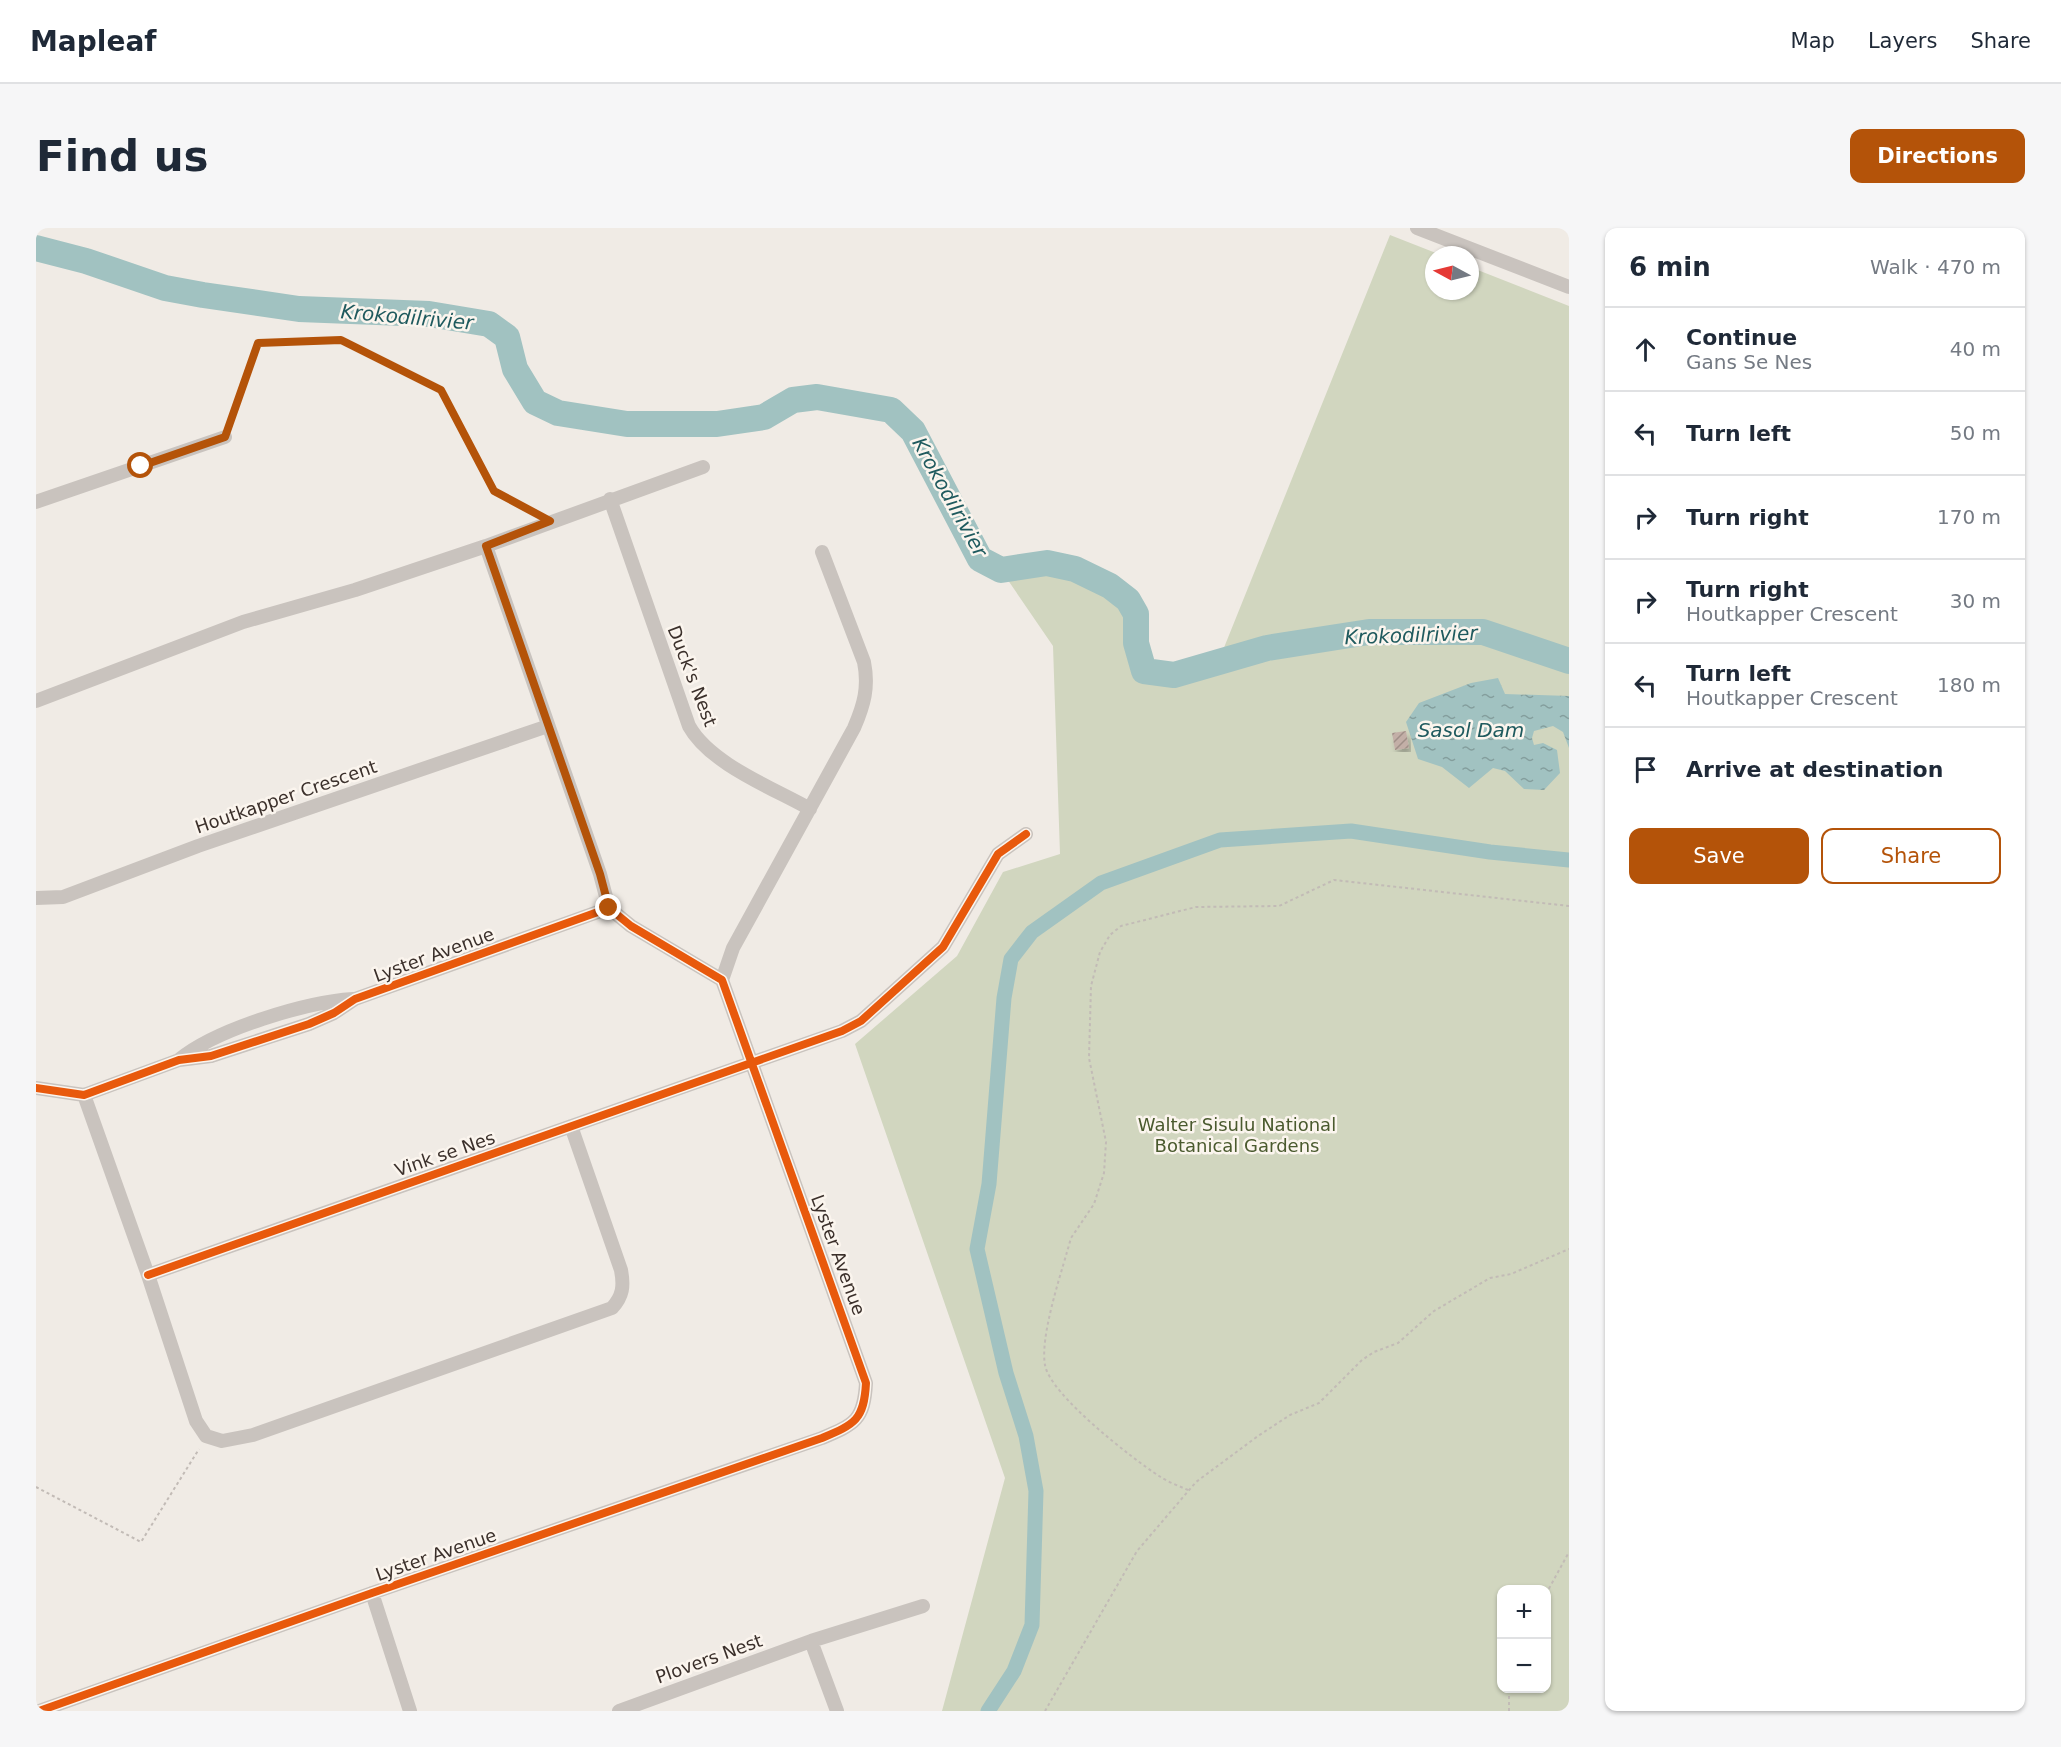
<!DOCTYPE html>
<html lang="en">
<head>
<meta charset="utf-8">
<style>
  :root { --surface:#fff; --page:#f6f6f7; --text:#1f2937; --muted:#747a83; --line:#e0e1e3; --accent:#b45309 }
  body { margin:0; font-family:"DejaVu Sans",sans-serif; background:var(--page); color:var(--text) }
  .controls { position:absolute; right:18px; bottom:18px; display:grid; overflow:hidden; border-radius:12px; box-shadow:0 2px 4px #0004 }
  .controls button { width:54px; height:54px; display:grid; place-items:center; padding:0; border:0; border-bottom:2px solid var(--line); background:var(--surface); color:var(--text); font:30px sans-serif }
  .compass { position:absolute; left:1389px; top:18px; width:54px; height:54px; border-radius:50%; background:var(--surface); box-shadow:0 2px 4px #0004; rotate:277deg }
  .stop { position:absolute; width:18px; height:18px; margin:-14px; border:4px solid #b45309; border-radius:50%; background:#fff }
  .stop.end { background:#b45309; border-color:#fff; box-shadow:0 2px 6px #0008 }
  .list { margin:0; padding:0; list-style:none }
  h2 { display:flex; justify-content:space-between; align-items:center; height:78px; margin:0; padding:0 24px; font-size:26px }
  h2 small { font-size:20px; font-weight:400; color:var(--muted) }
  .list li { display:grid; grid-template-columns:39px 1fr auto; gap:18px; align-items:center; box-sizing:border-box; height:84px; padding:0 24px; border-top:2px solid var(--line) }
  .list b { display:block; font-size:22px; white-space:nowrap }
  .list p { margin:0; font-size:20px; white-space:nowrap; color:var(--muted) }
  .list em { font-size:20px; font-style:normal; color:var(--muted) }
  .actions { display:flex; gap:12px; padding:18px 24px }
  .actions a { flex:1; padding:14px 0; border:2px solid var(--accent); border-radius:12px; text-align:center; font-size:21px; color:var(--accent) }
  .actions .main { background:var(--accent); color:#fff }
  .icon { flex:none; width:33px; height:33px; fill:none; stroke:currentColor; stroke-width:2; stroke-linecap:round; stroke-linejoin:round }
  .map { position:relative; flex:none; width:1533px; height:1483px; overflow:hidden; border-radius:12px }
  header { display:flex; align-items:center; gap:36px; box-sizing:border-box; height:84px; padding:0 30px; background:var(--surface); border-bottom:2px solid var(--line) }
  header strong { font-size:28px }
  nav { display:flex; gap:33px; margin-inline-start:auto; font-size:21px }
  .intro { display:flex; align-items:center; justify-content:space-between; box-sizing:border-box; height:144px; padding:0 36px }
  h1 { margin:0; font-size:42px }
  .button { padding:15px 27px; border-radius:12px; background:var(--accent); color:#fff; font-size:21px; font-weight:700 }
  main { display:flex; gap:36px; padding:0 36px }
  aside { flex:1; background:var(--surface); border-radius:12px; box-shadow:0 2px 4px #0004 }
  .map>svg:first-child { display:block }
  .garden { fill:#d1d6bf; fill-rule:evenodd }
  .water { fill:url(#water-ripples) }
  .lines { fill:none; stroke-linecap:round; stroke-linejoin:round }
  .canal { stroke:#a1c2c1; stroke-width:15 }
  .river { stroke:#a1c2c1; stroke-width:26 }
  .building { fill:url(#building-hatch); filter:url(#shadow) }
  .path { stroke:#c2bbb6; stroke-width:2; stroke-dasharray:3 3; stroke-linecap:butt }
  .minor { stroke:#c9c3be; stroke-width:14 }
  .cycleway-casing { stroke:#fbf5ee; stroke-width:11 }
  .cycleway { stroke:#e8590c; stroke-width:8 }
  .route { stroke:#b45309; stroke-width:8 }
  .labels { text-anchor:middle; stroke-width:5; stroke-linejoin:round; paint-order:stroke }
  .street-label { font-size:18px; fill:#3b302b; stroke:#fbf5ee }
  .park-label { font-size:18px; fill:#4a5a2e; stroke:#fbf5ee }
  .water-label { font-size:20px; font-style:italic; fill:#1f5a5e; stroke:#fbf5ee }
</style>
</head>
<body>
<header>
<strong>Mapleaf</strong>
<nav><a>Map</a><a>Layers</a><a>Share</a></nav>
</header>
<div class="intro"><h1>Find us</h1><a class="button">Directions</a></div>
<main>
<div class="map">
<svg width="1533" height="1483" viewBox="0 0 1533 1483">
  <defs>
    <pattern id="water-ripples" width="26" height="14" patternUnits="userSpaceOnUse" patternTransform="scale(1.5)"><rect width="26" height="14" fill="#a1c2c1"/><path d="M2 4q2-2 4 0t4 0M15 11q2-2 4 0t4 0" fill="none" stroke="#849e9d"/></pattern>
    <pattern id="building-hatch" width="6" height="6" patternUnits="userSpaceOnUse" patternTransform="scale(1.5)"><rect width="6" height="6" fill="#c3afa7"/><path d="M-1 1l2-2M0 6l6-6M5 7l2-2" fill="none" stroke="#a08f88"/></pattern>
    <filter id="shadow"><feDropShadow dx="3.5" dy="6" stdDeviation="3" flood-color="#0004"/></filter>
  </defs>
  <rect width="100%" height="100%" fill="#f0ebe5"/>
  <path class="garden" d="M1354,7l51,20h-7v36h36v-24l99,39v1405h-627l63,-233 -150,-434 102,-88 46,-84 57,-18 -7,-208 -52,-76 38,-10 36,9 53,31 8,24 9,47 23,5 51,-16zM1466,1362h44v98h-44z"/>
  <path class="water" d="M1462,450l7,16 64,2v52l-6,-16 -10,-6 -19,5 -2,7 2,7 9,-2 14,7 3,23 -16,17 -20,-1 -19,-18 -12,-3 -24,20 -27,-21 -24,-8 -12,-37 13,-19 52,-20z"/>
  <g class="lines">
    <path class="canal" d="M952,1483l26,-40 18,-46 4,-134 -10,-55 -20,-63 -29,-124 12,-65 15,-186 7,-39 21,-27 69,-49 119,-43 131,-9 139,21 79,8"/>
    <path class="river" d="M0,20l50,13 79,27 38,7 96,14 130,5 60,10 18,13 8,32 20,33 23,11 69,11h90l47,-7 29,-17 24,-3 74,13 22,21 67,128 21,11 46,-7 28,6 35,17 18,14 8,14v29l8,28 30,4 93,-27 102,-16h114l86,29"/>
  </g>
  <path class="building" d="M1370,503l3,17 -14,2 -3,-17z"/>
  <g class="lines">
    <path class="path" d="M193,197l29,-82 83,-3 100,50 53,101 41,21
      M0,1259l105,55 58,-93
      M1152,1262c-9,-4 -20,-8 -29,-14 -26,-17 -109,-81 -114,-111 -5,-27 14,-85 22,-113l4,-14 23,-34 10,-31 2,-31 -17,-84 2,-72 9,-34 10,-17 11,-9 75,-19 83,-1 55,-26 235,26
      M1510,1366l23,-42
      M1009,1483l92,-160 59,-69 62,-46 32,-21 29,-12 43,-43 12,-8 24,-9 36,-32 56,-33 21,-4 58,-25
      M1473,1483v-23"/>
    <path class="minor" d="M1381,0l152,59
      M574,271l79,227c21,38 84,62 121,83
      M0,274l189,-65
      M450,318l114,328 9,34
      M0,473l207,-79 112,-32 131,-44 217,-79
      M0,670l27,-1 135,-51 350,-120
      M686,752l11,-32 121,-220c10,-23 15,-41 10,-66l-42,-110
      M144,831c37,-30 126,-57 173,-60
      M0,860l48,7 95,-35 32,-4 98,-32 25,-11 21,-14 254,-91 22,18 91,54 144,403c-2,37 -11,41 -44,55l-450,155 -333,118
      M48,867l64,180 48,146 10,15 16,5 31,-6 359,-127c11,-12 12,-22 9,-38l-50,-144
      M112,1047l694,-244 19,-10 82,-74 55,-93 28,-20
      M336,1365l38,118
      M775,1413l26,70
      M583,1483l192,-70 112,-35"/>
    <defs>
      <path id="cycleway" d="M0,860l48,7 95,-35 32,-4 98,-32 25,-11 21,-14 254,-91 22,18 91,54 144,403c-2,37 -11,41 -44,55l-450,155 -333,118
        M112,1047l694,-244 19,-10 82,-74 55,-93 28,-20"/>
    </defs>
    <use href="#cycleway" class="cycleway-casing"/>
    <use href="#cycleway" class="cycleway"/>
  </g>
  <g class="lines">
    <path class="route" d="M105,238l84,-29 33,-94 83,-3 100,50 53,101 56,30 -64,25 114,328 9,34"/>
  </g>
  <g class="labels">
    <g class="street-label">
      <text transform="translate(656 448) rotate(69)" y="6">Duck's Nest</text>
      <text transform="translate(250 569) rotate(-19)" y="6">Houtkapper Crescent</text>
      <text transform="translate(398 727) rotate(-20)" y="6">Lyster Avenue</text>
      <text transform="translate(409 926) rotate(-19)" y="6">Vink se Nes</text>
      <text transform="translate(802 1027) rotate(70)" y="6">Lyster Avenue</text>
      <text transform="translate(400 1327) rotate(-19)" y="6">Lyster Avenue</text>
      <text transform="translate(673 1431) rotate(-20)" y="6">Plovers Nest</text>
    </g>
    <g class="park-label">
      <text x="1201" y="903">Walter Sisulu National<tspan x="1201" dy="21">Botanical Gardens</tspan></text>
    </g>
    <g class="water-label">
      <text transform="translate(371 89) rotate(5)" y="7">Krokodilrivier</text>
      <text transform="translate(914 269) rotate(61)" y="7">Krokodilrivier</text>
      <text transform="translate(1375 407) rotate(-2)" y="7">Krokodilrivier</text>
      <text x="1435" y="509">Sasol Dam</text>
    </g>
  </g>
</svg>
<div class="controls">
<button>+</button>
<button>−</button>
</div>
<svg class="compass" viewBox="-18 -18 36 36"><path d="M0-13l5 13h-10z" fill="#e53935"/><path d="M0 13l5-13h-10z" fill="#747a83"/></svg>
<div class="stop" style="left:105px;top:238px"></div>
<div class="stop end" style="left:573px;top:680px"></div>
</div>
<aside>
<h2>6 min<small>Walk · 470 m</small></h2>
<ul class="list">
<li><svg class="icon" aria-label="ahead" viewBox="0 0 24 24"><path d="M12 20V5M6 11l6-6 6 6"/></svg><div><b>Continue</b><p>Gans Se Nes</p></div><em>40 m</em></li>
<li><svg class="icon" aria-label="left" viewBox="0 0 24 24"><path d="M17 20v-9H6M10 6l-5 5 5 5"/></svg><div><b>Turn left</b></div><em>50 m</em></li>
<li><svg class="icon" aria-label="right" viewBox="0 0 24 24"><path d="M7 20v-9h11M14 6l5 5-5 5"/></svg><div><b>Turn right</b></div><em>170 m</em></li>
<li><svg class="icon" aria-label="right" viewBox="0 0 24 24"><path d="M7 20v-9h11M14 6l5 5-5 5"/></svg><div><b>Turn right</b><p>Houtkapper Crescent</p></div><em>30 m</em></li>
<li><svg class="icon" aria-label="left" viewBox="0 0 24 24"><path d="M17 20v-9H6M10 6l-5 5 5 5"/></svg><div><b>Turn left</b><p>Houtkapper Crescent</p></div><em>180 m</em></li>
<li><svg class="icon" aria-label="arrive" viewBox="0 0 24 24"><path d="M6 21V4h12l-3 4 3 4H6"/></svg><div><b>Arrive at destination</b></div></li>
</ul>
<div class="actions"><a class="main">Save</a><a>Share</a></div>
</aside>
</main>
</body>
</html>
